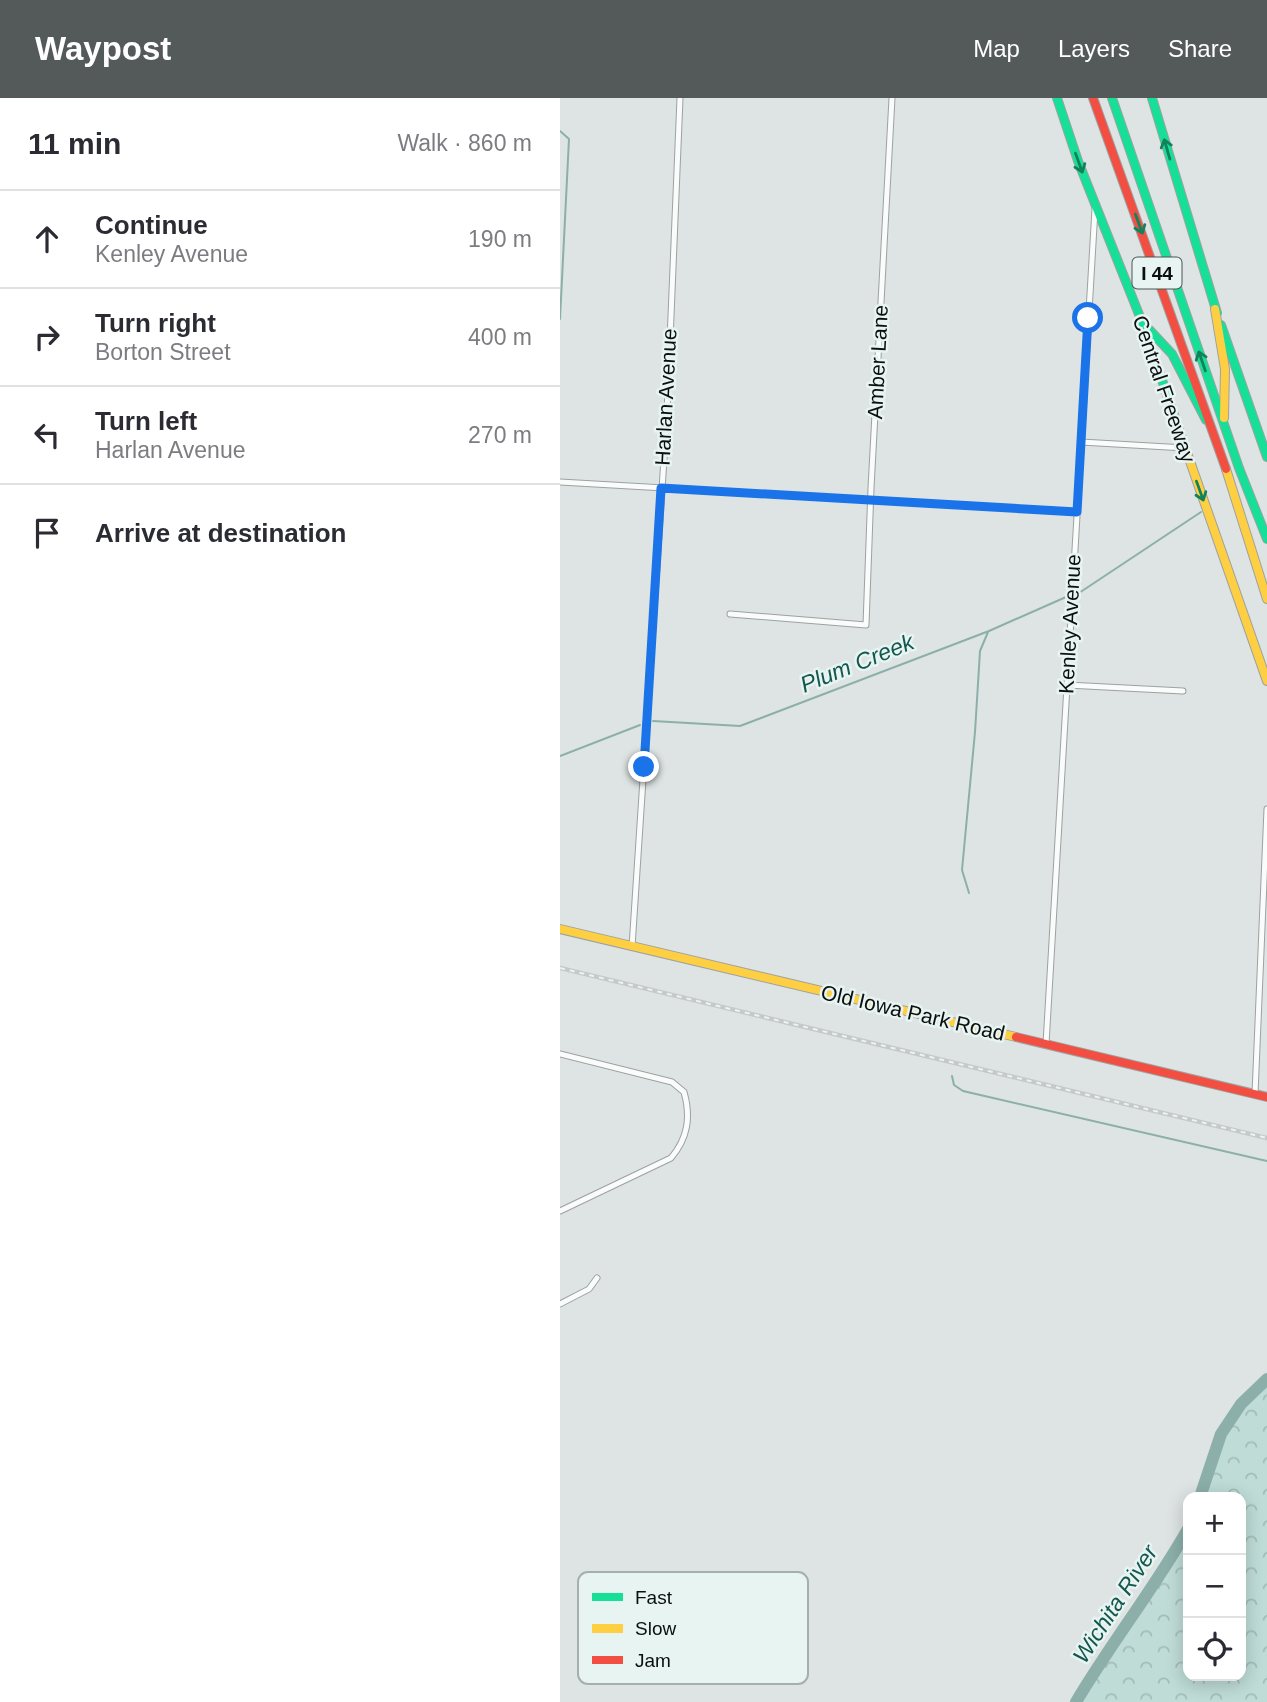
<!DOCTYPE html>
<html lang="en">
<head>
<meta charset="utf-8">
<style>
  :root { --surface:#fff; --page:#f2f2f3; --text:#2b2b33; --muted:#7c7c81; --line:#e1e1e2; --accent:#545a59 }
  body { margin:0; font-family:Helvetica,sans-serif; background:var(--page); color:var(--text) }
  .controls { position:absolute; right:21px; bottom:21px; display:grid; overflow:hidden; border-radius:14px; box-shadow:0 4px 18px #0003 }
  .controls button { width:63px; height:63px; display:grid; place-items:center; padding:0; border:0; border-bottom:2px solid var(--line); background:var(--surface); color:var(--text); font:35px sans-serif }
  .stop { position:absolute; width:21px; height:21px; margin:-16px; border:5px solid #1a73e8; border-radius:50%; background:#fff }
  .stop.end { background:#1a73e8; border-color:#fff; box-shadow:0 2px 7px #0008 }
  .list { margin:0; padding:0; list-style:none }
  h2 { display:flex; justify-content:space-between; align-items:center; height:91px; margin:0; padding:0 28px; font-size:30px }
  h2 small { font-size:23px; font-weight:400; color:var(--muted) }
  .list li { display:grid; grid-template-columns:46px 1fr auto; gap:21px; align-items:center; box-sizing:border-box; height:98px; padding:0 28px; border-top:2px solid var(--line) }
  .list b { display:block; font-size:26px; white-space:nowrap }
  .list p { margin:0; font-size:23px; white-space:nowrap; color:var(--muted) }
  .list em { font-size:23px; font-style:normal; color:var(--muted) }
  .icon { flex:none; width:38px; height:38px; fill:none; stroke:currentColor; stroke-width:2; stroke-linecap:round; stroke-linejoin:round }
  .map { position:relative; flex:none; width:707px; height:1604px; overflow:hidden }
  header { display:flex; align-items:center; gap:42px; box-sizing:border-box; height:98px; padding:0 35px; background:var(--accent); color:#fff }
  header strong { font-size:33px }
  nav { display:flex; gap:38px; margin-inline-start:auto; font-size:24px }
  main { display:flex }
  aside { flex:1; background:var(--surface) }
  .map>svg:first-child { display:block }
  .park { fill:url(#park-crowns) }
  .lines { fill:none; stroke-linecap:round; stroke-linejoin:round }
  .stream { stroke:#8cafaa; stroke-width:2 }
  .river { stroke:#8cafaa; stroke-width:12 }
  .street-casing { stroke:#9da2a1; stroke-width:7 }
  .fast-casing { stroke:#9da2a1; stroke-width:10 }
  .slow-casing { stroke:#9da2a1; stroke-width:10 }
  .jam-casing { stroke:#9da2a1; stroke-width:10 }
  .street { stroke:#fafbfb; stroke-width:5 }
  .fast { stroke:#16e098; stroke-width:8 }
  .slow { stroke:#ffcf43; stroke-width:8 }
  .jam { stroke:#f24e42; stroke-width:8 }
  .rail-casing { stroke:#c6c9c8; stroke-width:4.5 }
  .rail { stroke:#e7f4f2; stroke-width:2; stroke-dasharray:5; stroke-linecap:butt }
  .oneway { stroke:#11825a }
  .route { stroke:#1a73e8; stroke-width:9 }
  .labels { text-anchor:middle; stroke-width:5; stroke-linejoin:round; paint-order:stroke }
  .shield { fill:#e7f4f2; stroke:#4d5453; stroke-width:2 }
  .shield-label { font-size:19px; font-weight:bold; fill:#0b100f }
  .street-label { font-size:21px; fill:#0b100f; stroke:#e7f4f2 }
  .water-label { font-size:23px; font-style:italic; fill:#14574f; stroke:#e7f4f2 }
  .key { fill:#e7f4f2; stroke:#a5b0ae; stroke-width:2 }
  .key-label { font-size:19px; fill:#0b100f }
</style>
</head>
<body>
<header>
<strong>Waypost</strong>
<nav><a>Map</a><a>Layers</a><a>Share</a></nav>
</header>
<main>
<aside>
<h2>11 min<small>Walk · 860 m</small></h2>
<ul class="list">
<li><svg class="icon" aria-label="ahead" viewBox="0 0 24 24"><path d="M12 20V5M6 11l6-6 6 6"/></svg><div><b>Continue</b><p>Kenley Avenue</p></div><em>190 m</em></li>
<li><svg class="icon" aria-label="right" viewBox="0 0 24 24"><path d="M7 20v-9h11M14 6l5 5-5 5"/></svg><div><b>Turn right</b><p>Borton Street</p></div><em>400 m</em></li>
<li><svg class="icon" aria-label="left" viewBox="0 0 24 24"><path d="M17 20v-9H6M10 6l-5 5 5 5"/></svg><div><b>Turn left</b><p>Harlan Avenue</p></div><em>270 m</em></li>
<li><svg class="icon" aria-label="arrive" viewBox="0 0 24 24"><path d="M6 21V4h12l-3 4 3 4H6"/></svg><div><b>Arrive at destination</b></div></li>
</ul>
</aside>
<div class="map">
<svg width="707" height="1604" viewBox="0 0 707 1604">
  <defs>
    <pattern id="park-crowns" width="20" height="18" patternUnits="userSpaceOnUse" patternTransform="scale(1.75)"><rect width="20" height="18" fill="#bfdcd7"/><path d="M2 6a3 3 0 1 1 6 0M12 15a3 3 0 1 1 6 0" fill="none" stroke="#a3bcb7"/></pattern>
  </defs>
  <rect width="100%" height="100%" fill="#dde4e3"/>
  <path class="park" d="M707,1281v323h-191c35,-59 78,-113 112,-173v147h53v-179h-41l21,-63 20,-30z"/>
  <g class="lines">
    <path class="stream" d="M0,33l9,8 -9,180
      M519,495l122,-81
      M93,623l87,5 249,-95 77,-34
      M0,658l80,-31
      M409,795l-7,-23 13,-138 5,-81 8,-19
      M392,978l2,9 9,6 304,70"/>
    <path class="river" d="M640,1399l21,-63 20,-30 26,-25
      M516,1604c35,-59 78,-113 112,-173"/>
    <defs>
      <path id="street" d="M521,344l104,6
        M0,384l517,30
        M170,516l136,11 5,-137 21,-390
        M507,587l116,6
        M72,849l35,-534 13,-315
        M486,946l49,-835
        M0,956l112,28 12,10c7,25 4,46 -13,66l-111,53
        M695,996l12,-285
        M0,1206l29,-15 8,-11"/>
      <path id="fast" d="M497,0l21,63 64,161 43,125
        M552,0l127,370 28,71
        M592,0l65,215
        M582,224l30,32 34,66
        M661,227l46,132"/>
      <path id="slow" d="M655,211l10,60 -1,49
        M625,349l82,234
        M666,371l41,130
        M0,831l456,108"/>
      <path id="jam" d="M533,0l133,371
        M456,939l251,60"/>
    </defs>
    <use href="#street" class="street-casing"/>
    <use href="#fast" class="fast-casing"/>
    <use href="#slow" class="slow-casing"/>
    <use href="#jam" class="jam-casing"/>
    <use href="#street" class="street"/>
    <use href="#fast" class="fast"/>
    <use href="#slow" class="slow"/>
    <use href="#jam" class="jam"/>
    <defs>
      <path id="rail" d="M0,870l707,170"/>
    </defs>
    <use href="#rail" class="rail-casing"/>
    <use href="#rail" class="rail"/>
  </g>
  <defs><path id="oneway-shaft" d="M-6 0H5M1.5-3L5.5 0L1.5 3" fill="none" stroke-width="1.6" stroke-linecap="round" stroke-linejoin="round" transform="scale(1.75)"/></defs>
  <g class="oneway">
    <use href="#oneway-shaft" transform="translate(607 51) rotate(-106)"/>
    <use href="#oneway-shaft" transform="translate(519 65) rotate(70)"/>
    <use href="#oneway-shaft" transform="translate(579 126) rotate(70)"/>
    <use href="#oneway-shaft" transform="translate(642 263) rotate(-109)"/>
    <use href="#oneway-shaft" transform="translate(640 393) rotate(70)"/>
  </g>
  <g class="lines">
    <path class="route" d="M84,669l17,-279 416,24 11,-194"/>
  </g>
  <g class="labels">
    <rect class="shield" x="572.5" y="159.5" width="49" height="31" rx="5"/>
    <g class="shield-label">
      <text x="597" y="182">I 44</text>
    </g>
    <g class="street-label">
      <text transform="translate(318 264) rotate(-87)" y="7">Amber Lane</text>
      <text transform="translate(604 291) rotate(71)" y="7">Central Freeway</text>
      <text transform="translate(106 299) rotate(-87)" y="7">Harlan Avenue</text>
      <text transform="translate(510 526) rotate(-87)" y="7">Kenley Avenue</text>
      <text transform="translate(353 915) rotate(13)" y="7">Old Iowa Park Road</text>
    </g>
    <g class="water-label">
      <text transform="translate(297 565) rotate(-22)" y="8">Plum Creek</text>
      <text transform="translate(555 1506) rotate(-57)" y="8">Wichita River</text>
    </g>
  </g>
  <rect x="18" y="1474" width="230" height="112" rx="10" class="key"/>
  <rect x="32" y="1495" width="31" height="8" fill="#16e098"/>
  <rect x="32" y="1526" width="31" height="9" fill="#ffcf43"/>
  <rect x="32" y="1558" width="31" height="8" fill="#f24e42"/>
  <g class="key-label">
    <text x="75" y="1506">Fast</text>
    <text x="75" y="1537">Slow</text>
    <text x="75" y="1569">Jam</text>
  </g>
</svg>
<div class="controls">
<button>+</button>
<button>−</button>
<button><svg class="icon" aria-label="locate" viewBox="0 0 24 24"><circle cx="12" cy="12" r="6"/><path d="M12 2v4M12 18v4M2 12h4M18 12h4"/></svg></button>
</div>
<div class="stop" style="left:528px;top:220px"></div>
<div class="stop end" style="left:84px;top:669px"></div>
</div>
</main>
</body>
</html>
